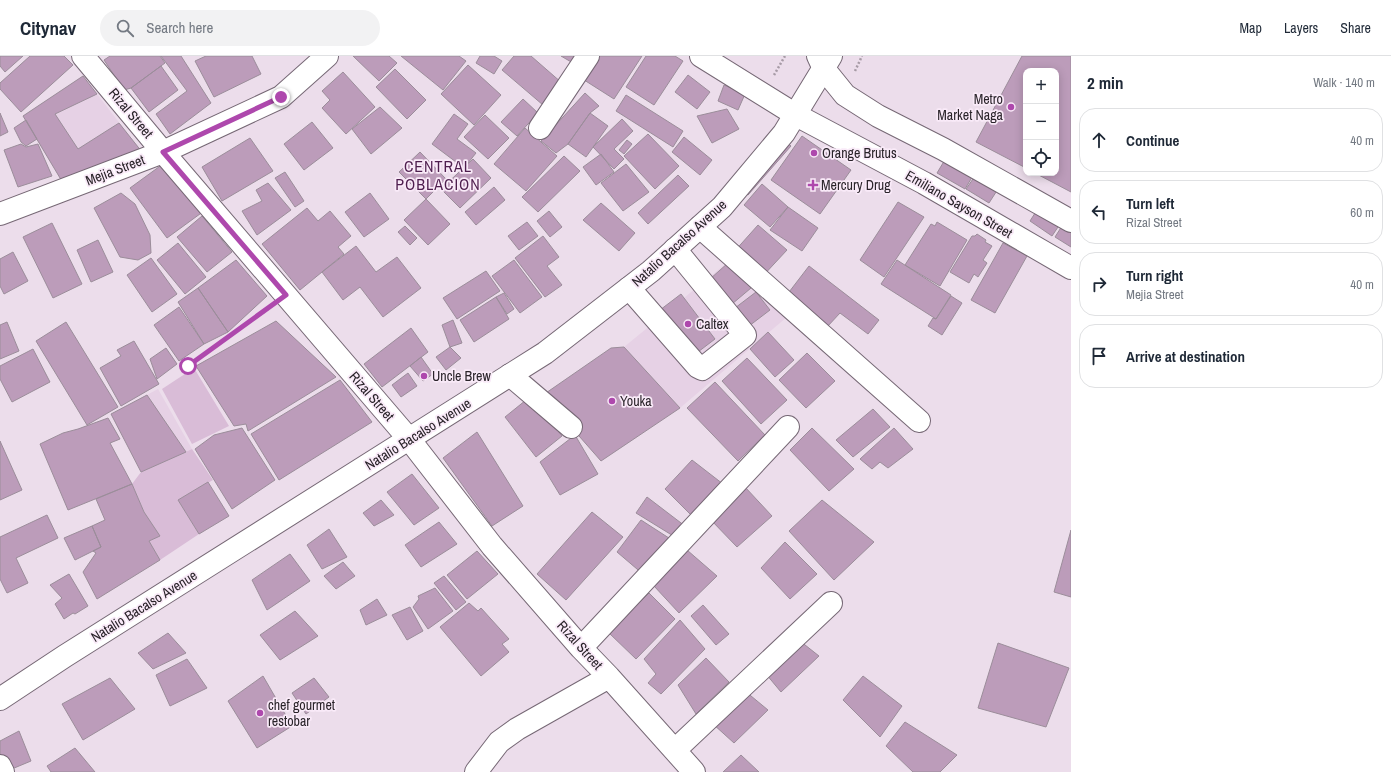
<!DOCTYPE html>
<html lang="en">
<head>
<meta charset="utf-8">
<style>
  :root { --surface:#fff; --page:#f2f2f3; --text:#1f2937; --muted:#747a83; --line:#e0e1e3 }
  body { margin:0; font-family:"Archivo Narrow",sans-serif; background:var(--page); color:var(--text) }
  .controls { position:absolute; right:12px; top:12px; display:grid; overflow:hidden; border-radius:8px; box-shadow:0 2px 10px #0003 }
  .controls button { width:36px; height:36px; display:grid; place-items:center; padding:0; border:0; border-bottom:1px solid var(--line); background:var(--surface); color:var(--text); font:20px sans-serif }
  .stop { position:absolute; width:12px; height:12px; margin:-9px; border:3px solid #ae48ad; border-radius:50%; background:#fff }
  .stop.end { background:#ae48ad; border-color:#fff; box-shadow:0 1px 4px #0008 }
  .list { margin:0; padding:0; list-style:none }
  h2 { display:flex; justify-content:space-between; align-items:center; height:52px; margin:0; padding:0 16px; font-size:17px }
  h2 small { font-size:13px; font-weight:400; color:var(--muted) }
  .list li { display:grid; grid-template-columns:26px 1fr auto; gap:12px; align-items:center; box-sizing:border-box; height:64px; margin:0 8px 8px; padding:0 8px; border:1px solid var(--line); border-radius:16px }
  .list b { display:block; font-size:15px; white-space:nowrap }
  .list p { margin:0; font-size:13px; white-space:nowrap; color:var(--muted) }
  .list em { font-size:13px; font-style:normal; color:var(--muted) }
  .icon { flex:none; width:22px; height:22px; fill:none; stroke:currentColor; stroke-width:2; stroke-linecap:round; stroke-linejoin:round }
  .map { position:relative; flex:none; width:1071px; height:716px; overflow:hidden }
  header { display:flex; align-items:center; gap:24px; box-sizing:border-box; height:56px; padding:0 20px; background:var(--surface); border-bottom:1px solid var(--line) }
  header strong { font-size:19px }
  nav { display:flex; gap:22px; margin-inline-start:auto; font-size:14px }
  .search { width:280px; height:36px; background:var(--page); display:flex; align-items:center; gap:10px; box-sizing:border-box; padding:0 14px; border-radius:22px; color:var(--muted); font-size:15px }
  main { display:flex }
  aside { flex:1; background:var(--surface) }
  .map>svg:first-child { display:block }
  .built { fill:#e6d1e5 }
  .green { fill:#d9bcd7 }
  .building { fill:#bc9cba; stroke:#9b8d9a }
  .lines { fill:none; stroke-linecap:round; stroke-linejoin:round }
  .minor-casing { stroke:#766875; stroke-width:24 }
  .highway-casing { stroke:#766875; stroke-width:24 }
  .path { stroke:#a69aa5; stroke-width:2.5; stroke-dasharray:2 2; stroke-linecap:butt }
  .minor { stroke:#fff; stroke-width:22 }
  .highway { stroke:#fff; stroke-width:22 }
  .route { stroke:#ae48ad; stroke-width:5 }
  .poi-dot { fill:#ae48ad; stroke:#f9eaf8; stroke-width:1.5 }
  .labels { text-anchor:middle; stroke-width:3.5; stroke-linejoin:round; paint-order:stroke }
  .poi-label { font-size:14px; fill:#292329; stroke:#f9eaf8; text-anchor:start }
  .street-label { font-size:14px; fill:#292329; stroke:#f9eaf8 }
  .quarter-label { font-size:16px; letter-spacing:1px; fill:#4e1e4e; stroke:#f9eaf8 }
</style>
</head>
<body>
<header>
<strong>Citynav</strong>
<div class="search"><svg class="icon" aria-label="search" viewBox="0 0 24 24"><circle cx="10" cy="10" r="6"/><path d="M15 15l6 6"/></svg>Search here</div>
<nav><a>Map</a><a>Layers</a><a>Share</a></nav>
</header>
<main>
<div class="map">
<svg width="1071" height="716" viewBox="0 0 1071 716">
  <rect width="100%" height="100%" fill="#ecddeb"/>
  <path class="built" d="M83,20l59,76 -79,31 -40,-67z
    M729,205l58,56 -107,91 -56,-61z
    M158,333l34,60 -51,23 -30,-58z"/>
  <path class="green" d="M194,312l35,58 -37,18 -30,-55z
    M192,393l21,31 -35,20 21,34 -39,26 -11,-19 11,-5 -16,-24 -12,-28 9,-12z"/>
  <path class="building" d="M0,0h23l-18,16 -5,-6z
    M30,0h34l9,9 -52,47 -21,-23v-6z
    M110,0h50l5,7 -34,25 -7,2 -20,-30z
    M161,0h20l30,47 -41,31 -14,-20 31,-23z
    M206,0h46l9,18 -47,23 -19,-36z
    M353,0h36l8,7 -18,18z
    M401,0h58l7,5 -23,29z
    M480,0h14l8,5 -8,13 -18,-11z
    M514,0h17l31,27 -19,22 -41,-35z
    M561,0h23l-6,10z
    M596,0h46l-28,43 -33,-21z
    M646,0h29l8,5 -29,44 -28,-18z
    M1022,0h49v136l-36,-19h21v-102h-30v97l-50,-26z
    M468,9l33,30 -27,30 -33,-31z
    M161,10l17,24 -29,22 -18,-24z
    M395,13l31,31 -19,19 -31,-32z
    M343,16l32,35 -29,27 -24,-26 8,-8 -8,-9z
    M688,19l22,17 -13,17 -22,-17z
    M83,20l14,18 -42,20 23,35 41,-26 23,29 -79,31 -40,-67z
    M724,29l21,9 -7,16 -20,-9z
    M585,37l14,13 -9,7 -22,31 -12,9 -15,-12z
    M626,39l57,36 -10,16 -57,-36z
    M523,43l15,14 -21,23 -16,-14z
    M380,51l22,21 -31,26 -19,-25z
    M727,53l12,20 -27,14 -15,-27z
    M0,57l8,19 -8,4z
    M590,57l18,13 -22,31 -18,-13z
    M454,58l14,10 -11,15 19,14 -12,15 -32,-24z
    M485,59l24,23 -21,21 -24,-22z
    M622,63l11,12 -19,18 10,10 -10,10 -21,-22z
    M26,64l11,19 -11,7 -5,-4 -7,-14z
    M312,66l21,26 -29,22 -20,-26z
    M525,72l32,28 -31,35 -32,-27z
    M648,78l31,32 -24,23 -31,-33z
    M802,80l49,34 -31,44 -49,-34z
    M684,81l28,23 -12,15 -28,-23z
    M250,82l23,33 -51,30 -20,-34z
    M627,84l5,4 -8,10 -5,-4z
    M784,84l7,6 -43,49 -8,-5z
    M21,88l5,3 12,-3 14,32 -34,11 -14,-37z
    M420,96l26,27 -20,20 -27,-27z
    M601,98l13,18 -18,13 -13,-18z
    M564,100l16,15 -42,41 -16,-15z
    M946,102l28,16 -9,15 -28,-16z
    M473,103l18,19 -31,30 -19,-19z
    M167,105l37,50 -37,27 -37,-50z
    M626,108l23,28 -26,19 -22,-28z
    M285,116l19,29 -9,6 -20,-29z
    M678,119l11,11 -41,38 -10,-11z
    M975,120l23,13 -9,14 -23,-14z
    M268,127l23,27 -34,25 -15,-24 20,-10 -6,-11z
    M762,128l26,23 -18,20 -26,-22z
    M494,131l11,13 -29,25 -11,-13z
    M121,137l14,11 15,31 1,18 -13,7 -18,-3 -26,-49z
    M370,137l19,26 -25,18 -19,-25z
    M426,143l24,25 -22,21 -24,-25z
    M898,146l26,15 -40,60 -24,-17z
    M601,147l34,30 -16,18 -36,-31z
    M788,151l30,21 -16,23 -32,-21z
    M307,152l11,13 12,-10 21,25 -13,11 6,7 -44,36 -38,-46z
    M1037,154l23,14 -8,12 -22,-15z
    M549,155l13,16 -12,10 -13,-16z
    M202,160l30,36 -25,20 -30,-35z
    M527,166l11,14 -19,14 -11,-14z
    M937,166l30,18 -27,46 -35,-21 26,-41 4,2z
    M52,167l30,61 -29,14 -30,-61z
    M758,169l29,25 -26,28 -28,-25z
    M405,170l12,12 -7,7 -12,-13z
    M1062,170l9,5v16l-16,-10z
    M977,178l9,6 -1,2 7,4 -9,14 4,3 -9,14 -4,-3 -5,9 -19,-11 22,-36h3z
    M543,180l16,21 -12,9 15,19 -17,12 -30,-39z
    M98,184l15,32 -22,10 -14,-32z
    M178,187l28,34 -21,17 -28,-34z
    M1003,187l24,13 -32,57 -24,-13z
    M356,190l20,26 21,-15 24,31 -38,29 -23,-30 -17,13 -21,-28z
    M13,196l15,29 -24,13 -4,-8v-27z
    M151,202l26,36 -25,18 -25,-37z
    M236,204l31,36 -39,36 -30,-44z
    M514,204l28,37 -22,16 -28,-37z
    M897,204l54,35 -15,24 -55,-35z
    M728,207l23,25 -19,16 -22,-25z
    M809,210l70,54 -11,14 -28,-21 -13,14 -41,-31z
    M486,215l14,20 -43,28 -14,-21z
    M198,232l30,44 -24,12 -26,-42z
    M756,236l14,18 -21,16 -14,-18z
    M504,237l10,16 -7,5 -11,-17z
    M681,238l34,45 -21,16 -34,-45z
    M951,240l11,7 -20,32 -14,-9 5,-8 3,1z
    M496,241l13,22 -35,23 -14,-22z
    M179,251l25,37 -25,17 -25,-36z
    M453,264l9,23 -12,4 -8,-22z
    M276,265l60,56 -88,54 -2,-7 -12,2 -38,-60z
    M7,266l12,29 -19,8v-34z
    M66,266l52,85 -31,18 -51,-84z
    M411,272l17,24 -46,35 -18,-23z
    M768,276l26,28 -19,17 -25,-28z
    M134,285l25,43 -38,22 -21,-38 21,-12 -4,-6z
    M450,291l11,11 -15,12 -10,-13z
    M624,291l56,61 -79,53 -58,-66 68,-47z
    M166,292l11,16 -20,15 -7,-20z
    M33,293l17,33 -38,20 -12,-23v-13z
    M807,297l28,28 -29,27 -27,-28z
    M421,301l12,17 -10,7 -13,-15z
    M747,302l40,42 -26,24 -39,-43z
    M408,317l9,13 -16,11 -9,-12z
    M340,324l32,42 -93,58 -28,-46z
    M715,326l50,53 -27,26 -51,-53z
    M147,339l39,57 -45,20 -30,-58z
    M531,340l31,40 -26,21 -31,-40z
    M873,353l17,18 -37,30 -17,-17z
    M108,362l12,21 -10,4 22,41 -64,26 -28,-66 23,-11 15,-4z
    M242,372l33,52 -43,29 -37,-60 19,-14z
    M812,372l42,41 -25,22 -39,-41z
    M894,372l19,21 -25,19 -8,-6 -8,7 -12,-10z
    M477,376l46,74 -31,20 -49,-68z
    M575,379l23,39 -38,21 -20,-33z
    M0,385l22,49 -22,10z
    M692,404l31,24 -30,33 -28,-28z
    M412,418l27,34 -25,17 -27,-33z
    M208,426l21,34 -30,18 -21,-34z
    M132,428l12,28 16,24 -11,5 11,19 -63,39 -14,-27 13,-19 -3,-2 8,-4 -9,-21 13,-6 -9,-21z
    M745,431l27,29 -35,31 -26,-27z
    M647,441l38,29 -10,11 -39,-24z
    M381,444l13,15 -20,11 -11,-13z
    M822,444l52,42 -40,38 -45,-49z
    M592,456l31,25 -57,63 -29,-26z
    M47,459l11,23 -42,20 12,25 -21,10 -7,-14v-42z
    M641,464l31,20 -28,35 -27,-23z
    M439,466l18,22 -36,23 -16,-22z
    M92,470l9,21 -26,13 -11,-22z
    M329,473l18,28 -25,12 -15,-24z
    M1071,474v67l-17,-5z
    M785,486l32,32 -27,25 -29,-31z
    M687,494l30,26 -38,37 -25,-27z
    M477,495l21,23 -31,25 -20,-24z
    M290,498l20,27 -43,29 -15,-30z
    M343,506l12,14 -19,13 -12,-13z
    M69,518l19,32 -13,8 -2,-1 -9,6 -9,-15 7,-6 -12,-13z
    M444,520l22,26 -10,8 -22,-27z
    M435,532l18,23 -25,18 -15,-22 6,-8 -1,-3z
    M649,537l26,26 -39,40 -27,-26z
    M377,543l10,16 -21,10 -6,-15z
    M469,547l9,8 3,-3 28,31 -7,5 7,8 -28,24 -41,-49z
    M703,549l26,29 -13,11 -25,-29z
    M410,551l13,24 -16,9 -15,-25z
    M295,555l23,25 -38,24 -20,-25z
    M680,564l25,29 -44,45 -13,-11 8,-9 -12,-15z
    M168,577l18,20 -33,16 -15,-16z
    M800,585l19,15 -38,36 -15,-18z
    M998,587l71,25 -23,59 -68,-19z
    M706,602l23,24 -33,32 -18,-29z
    M187,603l20,29 -37,18 -14,-31z
    M263,620l29,50 -35,22 -29,-47z
    M863,620l39,30 -22,31 -37,-37z
    M110,622l25,31 -52,31 -21,-36z
    M314,622l15,19 -23,17 -14,-21z
    M745,635l23,19 -34,33 -21,-19z
    M905,666l52,33 -17,17h-27l-27,-26z
    M19,675l12,30 -24,10 -7,-17v-13z
    M75,692l20,24h-44l-4,-6z
    M741,699l18,17h-36z"/>
  <g class="lines">
    <defs>
      <path id="minor" d="M83,0l80,96 246,287 83,107 89,102 28,29 85,95
        M701,0l95,59 128,68 147,85
        M818,0l6,13 21,26 33,21 65,33 128,72
        M540,72l48,-72
        M0,158l163,-62 118,-55 46,-41
        M700,171l219,194
        M629,232l69,79 4,2 43,-34 -70,-86
        M510,319l61,52
        M581,592l207,-221
        M675,694l156,-147
        M0,710l3,6
        M476,716l23,-30 18,-13 92,-52"/>
      <path id="highway" d="M0,643l65,-43 480,-303 106,-82 71,-64 62,-74 47,-77"/>
    </defs>
    <use href="#minor" class="minor-casing"/>
    <use href="#highway" class="highway-casing"/>
    <path class="path" d="M855,15l7,-15
      M774,19l11,-19
      M188,310l80,-57"/>
    <use href="#minor" class="minor"/>
    <use href="#highway" class="highway"/>
  </g>
  <g class="lines">
    <path class="route" d="M188,310l98,-71 -123,-143 118,-55"/>
  </g>
  <g class="poi-dot">
    <circle cx="1011" cy="51" r="4"/>
    <circle cx="814" cy="97" r="4"/>
    <path d="M811 123h4v4h4v4h-4v4h-4v-4h-4v-4h4z"/>
    <circle cx="688" cy="268" r="4"/>
    <circle cx="424" cy="320" r="4"/>
    <circle cx="612" cy="345" r="4"/>
    <circle cx="260" cy="657" r="4"/>
  </g>
  <g class="labels">
    <g class="poi-label">
      <text x="1003" y="48" text-anchor="end">Metro<tspan x="1003" dy="16">Market Naga</tspan></text>
      <text x="822" y="102">Orange Brutus</text>
      <text x="821" y="134">Mercury Drug</text>
      <text x="696" y="273">Caltex</text>
      <text x="432" y="325">Uncle Brew</text>
      <text x="620" y="350">Youka</text>
      <text x="268" y="654">chef gourmet<tspan x="268" dy="16">restobar</tspan></text>
    </g>
    <g class="street-label">
      <text transform="translate(131 57) rotate(50)" y="5">Rizal Street</text>
      <text transform="translate(115 114) rotate(-21)" y="5">Mejia Street</text>
      <text transform="translate(959 148) rotate(30)" y="5">Emiliano Sayson Street</text>
      <text transform="translate(679 187) rotate(-42)" y="5">Natalio Bacalso Avenue</text>
      <text transform="translate(372 340) rotate(49)" y="5">Rizal Street</text>
      <text transform="translate(418 378) rotate(-32)" y="5">Natalio Bacalso Avenue</text>
      <text transform="translate(144 550) rotate(-32)" y="5">Natalio Bacalso Avenue</text>
      <text transform="translate(580 589) rotate(48)" y="5">Rizal Street</text>
    </g>
    <g class="quarter-label">
      <text x="438" y="116">CENTRAL<tspan x="438" dy="18">POBLACION</tspan></text>
    </g>
  </g>
</svg>
<div class="controls">
<button>+</button>
<button>−</button>
<button><svg class="icon" aria-label="locate" viewBox="0 0 24 24"><circle cx="12" cy="12" r="6"/><path d="M12 2v4M12 18v4M2 12h4M18 12h4"/></svg></button>
</div>
<div class="stop" style="left:188px;top:310px"></div>
<div class="stop end" style="left:281px;top:41px"></div>
</div>
<aside>
<h2>2 min<small>Walk · 140 m</small></h2>
<ul class="list">
<li><svg class="icon" aria-label="ahead" viewBox="0 0 24 24"><path d="M12 20V5M6 11l6-6 6 6"/></svg><div><b>Continue</b></div><em>40 m</em></li>
<li><svg class="icon" aria-label="left" viewBox="0 0 24 24"><path d="M17 20v-9H6M10 6l-5 5 5 5"/></svg><div><b>Turn left</b><p>Rizal Street</p></div><em>60 m</em></li>
<li><svg class="icon" aria-label="right" viewBox="0 0 24 24"><path d="M7 20v-9h11M14 6l5 5-5 5"/></svg><div><b>Turn right</b><p>Mejia Street</p></div><em>40 m</em></li>
<li><svg class="icon" aria-label="arrive" viewBox="0 0 24 24"><path d="M6 21V4h12l-3 4 3 4H6"/></svg><div><b>Arrive at destination</b></div></li>
</ul>
</aside>
</main>
</body>
</html>
